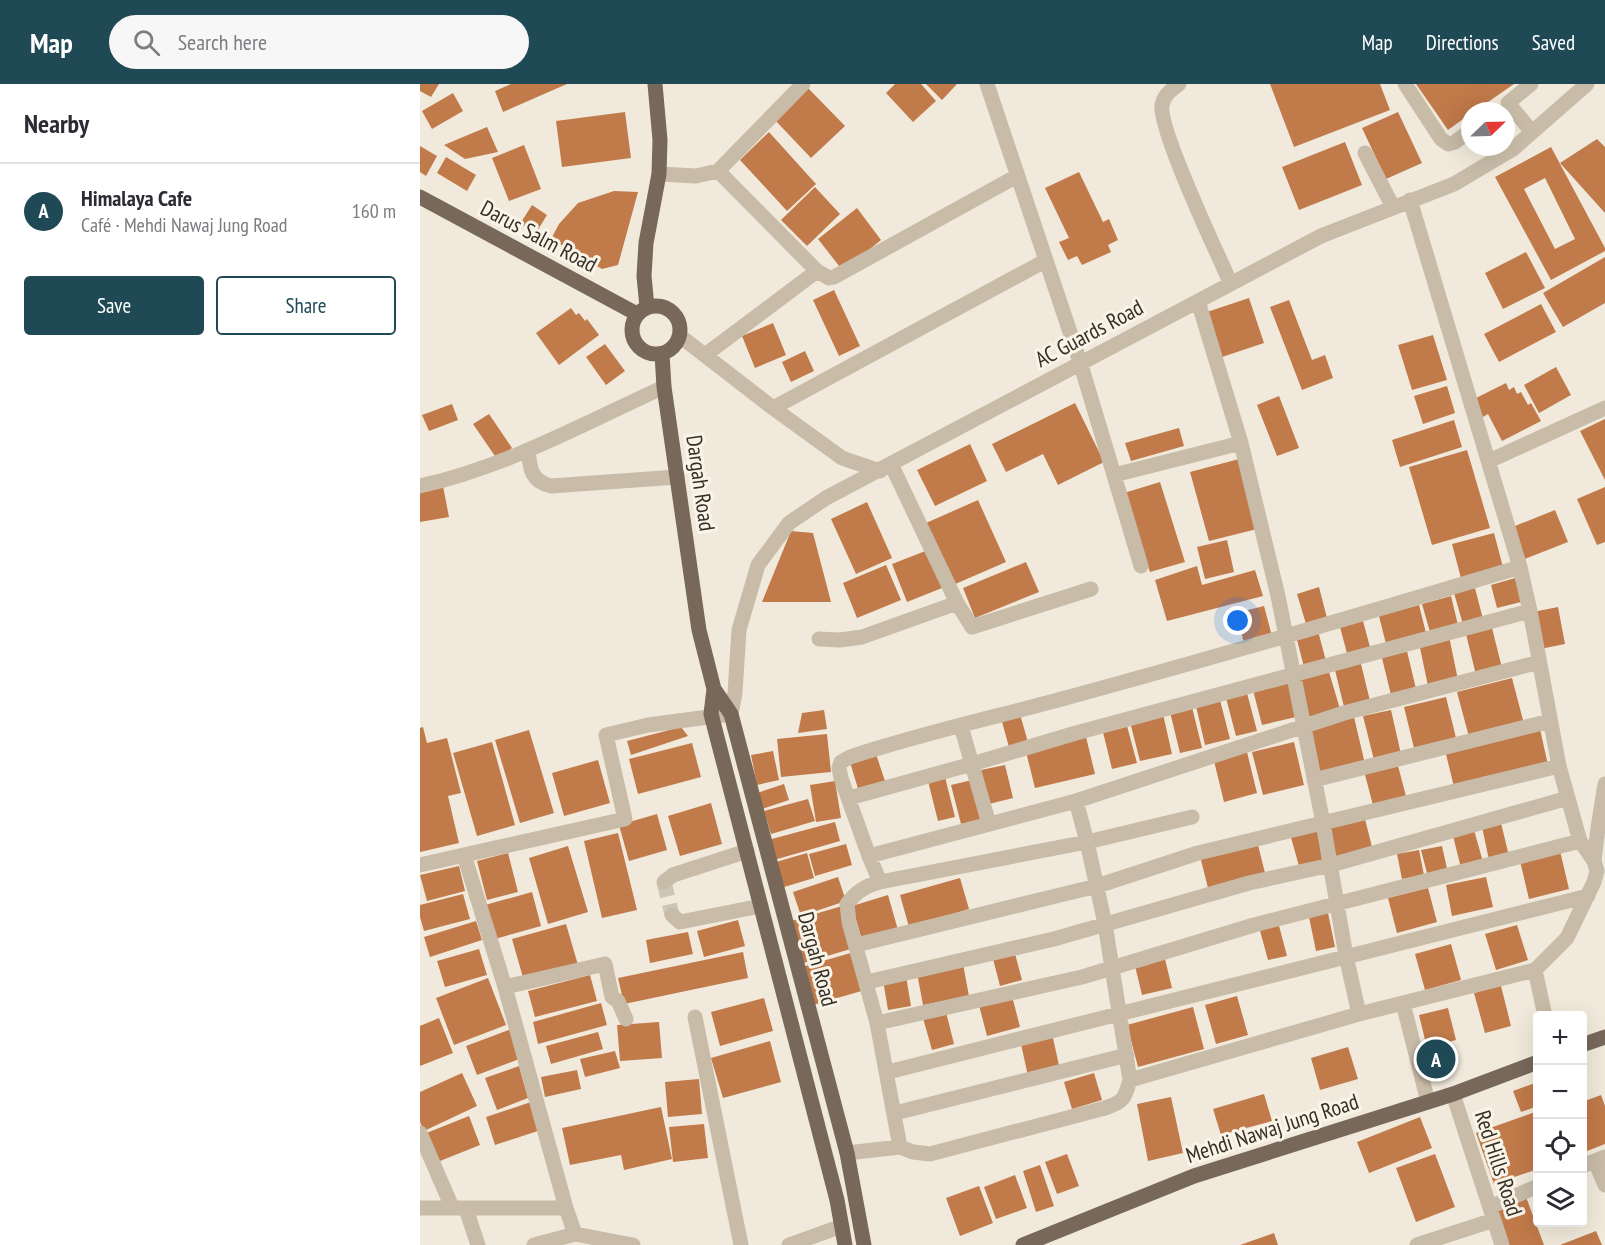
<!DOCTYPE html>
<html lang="en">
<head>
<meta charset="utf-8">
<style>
  :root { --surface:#fff; --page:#f7f7f7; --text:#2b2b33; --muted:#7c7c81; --line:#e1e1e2; --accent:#1f4955 }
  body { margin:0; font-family:"PT Sans Narrow",sans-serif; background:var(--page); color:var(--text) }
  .controls { position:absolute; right:18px; bottom:18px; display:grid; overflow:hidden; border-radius:6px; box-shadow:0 6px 24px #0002 }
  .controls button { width:54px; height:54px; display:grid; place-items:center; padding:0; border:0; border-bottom:2px solid var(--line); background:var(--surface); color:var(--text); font:30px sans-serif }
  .compass { position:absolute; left:1041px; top:18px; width:54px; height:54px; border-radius:50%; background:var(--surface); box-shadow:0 6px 24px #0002; rotate:67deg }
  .you { position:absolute; left:818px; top:537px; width:21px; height:21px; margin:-15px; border:4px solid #fff; border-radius:50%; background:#1a73e8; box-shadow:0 0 0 9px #1a73e833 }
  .badge { display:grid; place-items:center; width:39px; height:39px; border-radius:50%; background:var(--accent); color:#fff; font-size:20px; font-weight:700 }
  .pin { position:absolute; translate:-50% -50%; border:3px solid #fff; box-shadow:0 2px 6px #0006 }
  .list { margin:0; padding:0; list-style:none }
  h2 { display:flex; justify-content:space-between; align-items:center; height:78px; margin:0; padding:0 24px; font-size:26px }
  h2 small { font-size:20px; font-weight:400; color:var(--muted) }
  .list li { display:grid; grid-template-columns:39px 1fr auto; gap:18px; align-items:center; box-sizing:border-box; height:96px; padding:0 24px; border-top:2px solid var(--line) }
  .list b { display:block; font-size:22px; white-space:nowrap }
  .list p { margin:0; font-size:20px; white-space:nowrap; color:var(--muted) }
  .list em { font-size:20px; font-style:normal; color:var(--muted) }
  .actions { display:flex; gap:12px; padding:18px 24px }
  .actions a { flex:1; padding:14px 0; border:2px solid var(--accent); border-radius:6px; text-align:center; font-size:21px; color:var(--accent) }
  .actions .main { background:var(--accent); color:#fff }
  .icon { flex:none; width:33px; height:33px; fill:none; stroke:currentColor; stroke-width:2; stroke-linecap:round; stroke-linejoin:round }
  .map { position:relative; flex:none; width:1185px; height:1161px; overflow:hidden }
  header { display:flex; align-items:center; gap:36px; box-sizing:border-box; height:84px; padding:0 30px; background:var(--accent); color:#fff }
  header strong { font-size:28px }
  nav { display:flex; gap:33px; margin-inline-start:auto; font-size:21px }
  .search { width:420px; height:54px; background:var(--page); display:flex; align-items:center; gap:15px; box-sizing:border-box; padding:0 21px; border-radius:33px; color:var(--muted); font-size:22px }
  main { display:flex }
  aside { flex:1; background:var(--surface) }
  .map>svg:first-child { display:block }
  .building { fill:#c17a4a; fill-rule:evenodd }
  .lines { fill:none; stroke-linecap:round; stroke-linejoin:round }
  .minor-tunnel { stroke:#ccc5b8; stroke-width:15; stroke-dasharray:15 8; stroke-linecap:butt }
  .minor { stroke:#c8bca8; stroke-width:15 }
  .major { stroke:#77685a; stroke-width:15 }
  .labels { text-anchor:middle; stroke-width:6; stroke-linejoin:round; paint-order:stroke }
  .street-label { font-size:22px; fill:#362f28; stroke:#f9f4e8 }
</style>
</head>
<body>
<header>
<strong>Map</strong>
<div class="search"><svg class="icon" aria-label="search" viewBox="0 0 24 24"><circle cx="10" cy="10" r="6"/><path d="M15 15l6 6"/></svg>Search here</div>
<nav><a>Map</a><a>Directions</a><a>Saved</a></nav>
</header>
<main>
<aside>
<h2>Nearby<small></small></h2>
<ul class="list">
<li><span class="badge">A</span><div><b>Himalaya Cafe</b><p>Café · Mehdi Nawaj Jung Road</p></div><em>160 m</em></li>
</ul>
<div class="actions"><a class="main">Save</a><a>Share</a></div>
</aside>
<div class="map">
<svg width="1185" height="1161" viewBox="0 0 1185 1161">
  <rect width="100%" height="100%" fill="#f1eadc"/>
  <path class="building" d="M0,0h19l-8,13 -11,-6z
    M91,0h56l-64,28 -8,-21z
    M475,0h26l15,17 -23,21 -27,-29z
    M506,0h31l-15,16z
    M850,0h110l10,26 -96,37z
    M996,0h98l-39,27h-5v3l-22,16z
    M387,3l38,39 -34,32 -38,-40z
    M33,9l10,18 -31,18 -10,-18z
    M205,28l6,46 -69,9 -6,-46z
    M978,28l24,51 -36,16 -24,-51z
    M67,43l11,25 -33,7 -21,-14z
    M349,48l47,52 -29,27 -47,-51z
    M1177,55l8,8v66l-45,-50z
    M925,58l17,43 -63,25 -17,-43z
    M104,61l17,44 -32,12 -17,-43z
    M0,62l17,10 -11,20 -6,-4z
    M1131,63l54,101v3l-54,29 -56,-103zM1125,94l30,61 -20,10 -31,-60z
    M26,73l30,18 -9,16 -30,-18z
    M659,88l24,50 6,-3 9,21 -10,5 3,7 -29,13 -5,-9 -9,4 -9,-18 10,-4 -24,-50z
    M395,103l25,27 -33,32 -26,-26z
    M194,107l24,1 -20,73 -16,4 -51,-30 8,-15 19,-21z
    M112,121l15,10 -11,18 -16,-9z
    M437,124l24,32 -38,31 -25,-32z
    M1106,168l19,36 -42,21 -18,-36z
    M1185,173v46l-42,24 -20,-34z
    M414,206l26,56 -21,10 -26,-56z
    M829,214l15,45 -45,15 -15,-45z
    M869,216l23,60 13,-5 8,23 -31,12 -32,-83z
    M1121,220l15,28 -57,30 -15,-28z
    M151,224l5,7 3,-2 6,8 2,-2 12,16 -40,30 -23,-32z
    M353,239l13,32 -31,13 -13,-32z
    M1013,251l14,45 -35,10 -14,-45z
    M185,260l20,27 -19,14 -20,-28z
    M385,267l9,20 -23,11 -9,-20z
    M1136,283l15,28 -32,18 -15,-28z
    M1086,299l3,7 5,-3 3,7 4,-2 7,13 3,-2 10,18 -39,20 -14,-27 -5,3 -9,-18z
    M1027,302l8,27 -32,11 -9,-28z
    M859,312l20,52 -22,8 -20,-51z
    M655,319l29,59 -46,23 -15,-31 -37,18 -14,-28z
    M32,320l6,16 -29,11 -7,-16z
    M69,330l23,34 -15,11 -24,-35z
    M1185,335v61l-25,-49z
    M1034,336l8,27 -62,20 -8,-27z
    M759,344l5,18 -53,15 -6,-18z
    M550,360l17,37 -52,25 -18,-36z
    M1047,366l23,78 -58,17 -23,-78z
    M819,375l18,70 -48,12 -19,-69z
    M740,398l25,80 -35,10 -26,-79z
    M23,402l6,31 -29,5v-32z
    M1185,403v55l-8,3 -20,-46z
    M558,416l28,62 -53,23 -27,-62z
    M447,418l25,56 -36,16 -25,-55z
    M1135,426l13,32 -46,18 -12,-32z
    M371,447l22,2 18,69h-69z
    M1074,449l10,38 -42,11 -10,-38z
    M807,456l7,32 -29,7 -8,-32z
    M508,466l14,38 -35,14 -15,-38z
    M606,478l13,30 -64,26 -12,-30z
    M466,481l15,35 -44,18 -14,-35z
    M777,482l5,19 53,-15 8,26 -96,25 -12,-41z
    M1095,494l6,24 -24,6 -6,-23z
    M899,503l8,31 -21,6 -9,-30z
    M1055,504l9,35 -20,5 -10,-35z
    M1031,512l7,29 -28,7 -8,-28z
    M999,521l8,32 -40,11 -8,-32z
    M844,522l8,30 -28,7 -8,-30z
    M1138,523l7,37 -25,5 -7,-37z
    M943,537l8,30 -23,6 -8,-30z
    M1071,540l11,44 -26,7 -11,-45z
    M898,547l8,30 -22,6 -8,-31z
    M1029,552l9,44 -30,6 -9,-43z
    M986,563l11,46 -25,6 -11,-45z
    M940,576l11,45 -26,6 -11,-45z
    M909,588l11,37 -31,8 -10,-38z
    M1092,594l12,46 -55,13 -12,-45z
    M868,598l8,35 -34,8 -9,-35z
    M827,609l10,38 -21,5 -10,-38z
    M1026,613l11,45 -42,10 -11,-45z
    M800,616l10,39 -25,6 -9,-39z
    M772,623l10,41 -22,5 -10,-41z
    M404,626l3,19 -29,4 4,-20z
    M971,626l10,44 -27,6 -11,-44z
    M600,630l9,32 -19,5 -9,-33z
    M743,630l9,40 -32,7 -10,-39z
    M934,633l11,47 -45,10 -11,-46z
    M707,642l10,37 -25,6 -9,-37z
    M3,643l4,16 20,-5 14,55 -13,3 11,47 -39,9v-124z
    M261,643l7,9 -57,19 -4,-14z
    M1120,645l8,36 -94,22 -9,-37z
    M109,646l25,83 -34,10 -25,-83z
    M407,650l4,38 -50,5 -4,-38z
    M666,653l9,37 -60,14 -9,-36z
    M72,658l23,83 -38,11 -24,-83z
    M874,658l10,43 -41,10 -11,-43z
    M272,659l9,34 -63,17 -9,-35z
    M353,667l6,29 -22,5 -6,-30z
    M455,667l11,33 -27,8 -10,-33z
    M827,668l10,41 -33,9 -10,-41z
    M178,676l12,43 -46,13 -12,-43z
    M977,678l10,38 -33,9 -10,-38z
    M585,681l8,33 -24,6 -8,-34z
    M525,693l10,40 -17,4 -10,-40z
    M552,696l9,39 -20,5 -10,-39z
    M415,697l6,37 -25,4 -6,-37z
    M364,700l5,16 -27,9 -5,-16z
    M388,715l7,22 -44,13 -7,-23z
    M291,719l11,41 -42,12 -12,-40z
    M237,730l10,36 -38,11 -10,-36z
    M945,735l8,32 -36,9 -8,-32z
    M415,738l5,19 -66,19 -6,-20z
    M1081,739l8,33 -20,4 -7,-33z
    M899,743l9,32 -29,7 -9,-32z
    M1054,746l9,32 -22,6 -8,-32z
    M198,749l19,77 -35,8 -18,-77z
    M837,757l9,36 -57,15 -9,-36z
    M426,760l6,21 -37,11 -6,-22z
    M148,762l20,66 -40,12 -19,-66z
    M1022,762l6,27 -20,4 -7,-27z
    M999,766l5,25 -22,4 -5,-25z
    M1140,767l9,38 -40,10 -9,-38z
    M88,769l10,39 -31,8 -10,-39z
    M387,769l7,25 -30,9 -8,-25z
    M39,782l6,25 -38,10 -7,-26z
    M418,793l8,24 -45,15 -8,-24z
    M1066,793l7,30 -41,9 -6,-31z
    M540,794l9,31 -60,18 -9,-32z
    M1008,804l9,34 -40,11 -9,-35z
    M112,808l9,34 -46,13 -10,-34z
    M43,810l7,25 -46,12 -4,-14v-12z
    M468,811l10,35 -36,10 -10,-34z
    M422,822l12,42 -54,16 -12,-42z
    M908,829l7,34 -19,4 -7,-34z
    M318,836l7,26 -41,11 -7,-26z
    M56,837l6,19 -52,17 -6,-20z
    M858,838l9,34 -19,4 -9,-33z
    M146,840l12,41 -54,16 -12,-42z
    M1097,841l11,35 -32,10 -11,-36z
    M268,848l5,22 -43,9 -4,-23z
    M1031,860l10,36 -36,10 -10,-36z
    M59,865l8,26 -42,12 -8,-26z
    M594,866l8,30 -22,6 -8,-31z
    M323,868l5,26 -124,26 -6,-26z
    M434,868l11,38 -52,15 -11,-38z
    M745,875l7,29 -30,7 -7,-29z
    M543,880l6,32 -46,9 -6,-32z
    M170,891l7,26 -62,16 -7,-26z
    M486,892l5,30 -23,4 -5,-30z
    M68,894l18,47 -52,20 -18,-47z
    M1081,902l10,40 -26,7 -11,-40z
    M592,912l8,31 -33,9 -8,-31z
    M817,912l11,39 -32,9 -11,-39z
    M344,914l9,33 -53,15 -9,-34z
    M181,919l6,22 -69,19 -5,-22z
    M773,923l11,42 -66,18 -11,-42z
    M1028,924l8,32 -29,8 -8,-33z
    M526,928l8,32 -22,6 -9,-32z
    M19,934l14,35 -33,13v-40z
    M239,938l3,36 -42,3 -3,-36z
    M91,945l11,29 -45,17 -11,-29z
    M178,948l5,17 -52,15 -5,-18z
    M633,954l7,32 -32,6 -7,-32z
    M350,957l11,41 -58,16 -12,-40z
    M928,963l10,32 -38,11 -9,-32z
    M195,967l5,17 -35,9 -5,-18z
    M99,982l9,32 -31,12 -12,-32z
    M157,986l4,19 -36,8 -4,-20z
    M42,989l15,33 -53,25 -4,-9v-30z
    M674,989l8,27 -30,9 -8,-27z
    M279,995l3,35 -34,3 -3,-35z
    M1118,998v24l-17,6 -8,-21z
    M844,1010l8,27 -51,14 -8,-26z
    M1181,1011l4,11v38l-23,9v-51z
    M751,1013l12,56 -35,8 -11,-57z
    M111,1018l10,28 -46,15 -9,-28z
    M241,1023l11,52 -48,11 -3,-15 -51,10 -8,-37z
    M1118,1027v58l-44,15 -18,-51z
    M49,1032l11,29 -45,18 -11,-29z
    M1000,1033l12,31 -63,25 -12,-31z
    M284,1040l4,34 -35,4 -4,-35z
    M647,1070l12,32 -22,8 -12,-32z
    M1015,1070l20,53 -39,15 -20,-54z
    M620,1081l14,41 -18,6 -13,-41z
    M595,1091l12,33 -31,11 -12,-32z
    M559,1102l14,37 -33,13 -14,-38z
    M1106,1113l18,48h-36l-13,-36z
    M1176,1147l6,14h-42z
    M854,1149l4,12h-38z"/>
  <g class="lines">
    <path class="minor-tunnel" d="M244,798l8,33"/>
    <path class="minor" d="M567,0l93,278 34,113 127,-32
      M759,0c-8,6 -15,11 -17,21 -4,23 56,150 69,179
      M985,0l36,55 7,5 7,-2 15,-11
      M1111,0l-23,19 24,29
      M945,69l28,54
      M298,87l99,100
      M239,90l37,2 22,-5 85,-87
      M990,116l110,367 10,44 29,155 21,75 14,20
      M778,217l43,142 37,153 45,227 23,133 13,58
      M260,252l93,72 69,50 38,13
      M285,271l112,-84 12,7 5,-1 183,-101
      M353,324l272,-147
      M108,366c2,19 3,31 23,36l126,-9
      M1069,377l116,-53
      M471,380l66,139 15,24 119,-38
      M694,391l27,91
      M0,402c86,-19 165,-63 244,-99
      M399,555l21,1 22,-3 95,-34
      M541,642l28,98
      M894,696l236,-59
      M429,714l123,-34 104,-31 454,-122
      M656,717l11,41 18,82 25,156
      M44,771l41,132 61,221
      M449,772l-28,-78 -2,-10 2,-6 9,-5c72,-24 146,-40 219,-60 151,-41 301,-85 451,-130
      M0,781l205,-46 -19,-84 42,-10 83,-11 4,-21 4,-63 19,-65 31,-42 37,-25 495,-262 133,-52 59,-35 74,-65
      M244,798l9,-7 74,-24
      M460,798l-11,-26 207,-55 268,-88 195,-51
      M252,831l8,7 81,-16
      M436,861l241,-59 101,-33 361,-87
      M447,898l187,-43 195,-56 82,-18 237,-67
      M85,903l100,-23 7,33 6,4 8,18
      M983,919l25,99
      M1125,932l-10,-46 32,-32 27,-56 3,-11 -3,-10 4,-33 7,-44
      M275,933l46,228
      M457,939l205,-46 172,-52 326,-84
      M468,988l700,-176
      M1033,1010l49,151
      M475,1029l232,-58
      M0,1049l32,74
      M480,1063l-23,-124 -28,-101 -2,-18c9,-12 18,-18 33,-22l207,-40 105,-25
      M427,1069l53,-6 13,5 17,2 175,-46c19,-6 20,-10 25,-28l229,-66 176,-44
      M1175,1077l10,24
      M1162,1082l23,-9
      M1070,1123l48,-21
      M0,1124h146l9,26 58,11
      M46,1125l12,36
      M114,1161l41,-11
      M369,1161l53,-19
      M997,1161l77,-25"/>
    <path class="major" d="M0,113l217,117
      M212 246a24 24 0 1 1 48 0a24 24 0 1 1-48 0Z
      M227,223l-3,-31 2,-33 13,-69 1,-34 -5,-56
      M242,270l2,33 35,243 15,59 -3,25 126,486 8,45
      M294,605l17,25 116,439 17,92
      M1162,961l23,-8
      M603,1161l171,-69 259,-82 85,-32"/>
  </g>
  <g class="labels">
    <g class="street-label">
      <text transform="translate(119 152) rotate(28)" y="8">Darus Salm Road</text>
      <text transform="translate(669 249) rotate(-28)" y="8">AC Guards Road</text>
      <text transform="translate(281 399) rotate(82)" y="8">Dargah Road</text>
      <text transform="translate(398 875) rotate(75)" y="8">Dargah Road</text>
      <text transform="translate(852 1044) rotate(-18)" y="8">Mehdi Nawaj Jung Road</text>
      <text transform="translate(1079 1079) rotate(72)" y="8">Red Hills Road</text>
    </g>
  </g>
</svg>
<div class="controls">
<button>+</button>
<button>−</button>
<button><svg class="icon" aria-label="locate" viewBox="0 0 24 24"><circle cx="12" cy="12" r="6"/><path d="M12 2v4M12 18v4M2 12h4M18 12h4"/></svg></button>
<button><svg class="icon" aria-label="layers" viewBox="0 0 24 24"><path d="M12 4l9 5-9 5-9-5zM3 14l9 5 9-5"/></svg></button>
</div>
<svg class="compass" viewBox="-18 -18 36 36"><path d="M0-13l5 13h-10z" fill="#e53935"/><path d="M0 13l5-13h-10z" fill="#7c7c81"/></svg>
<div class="you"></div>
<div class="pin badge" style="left:1016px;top:975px">A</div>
</div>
</main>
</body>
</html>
